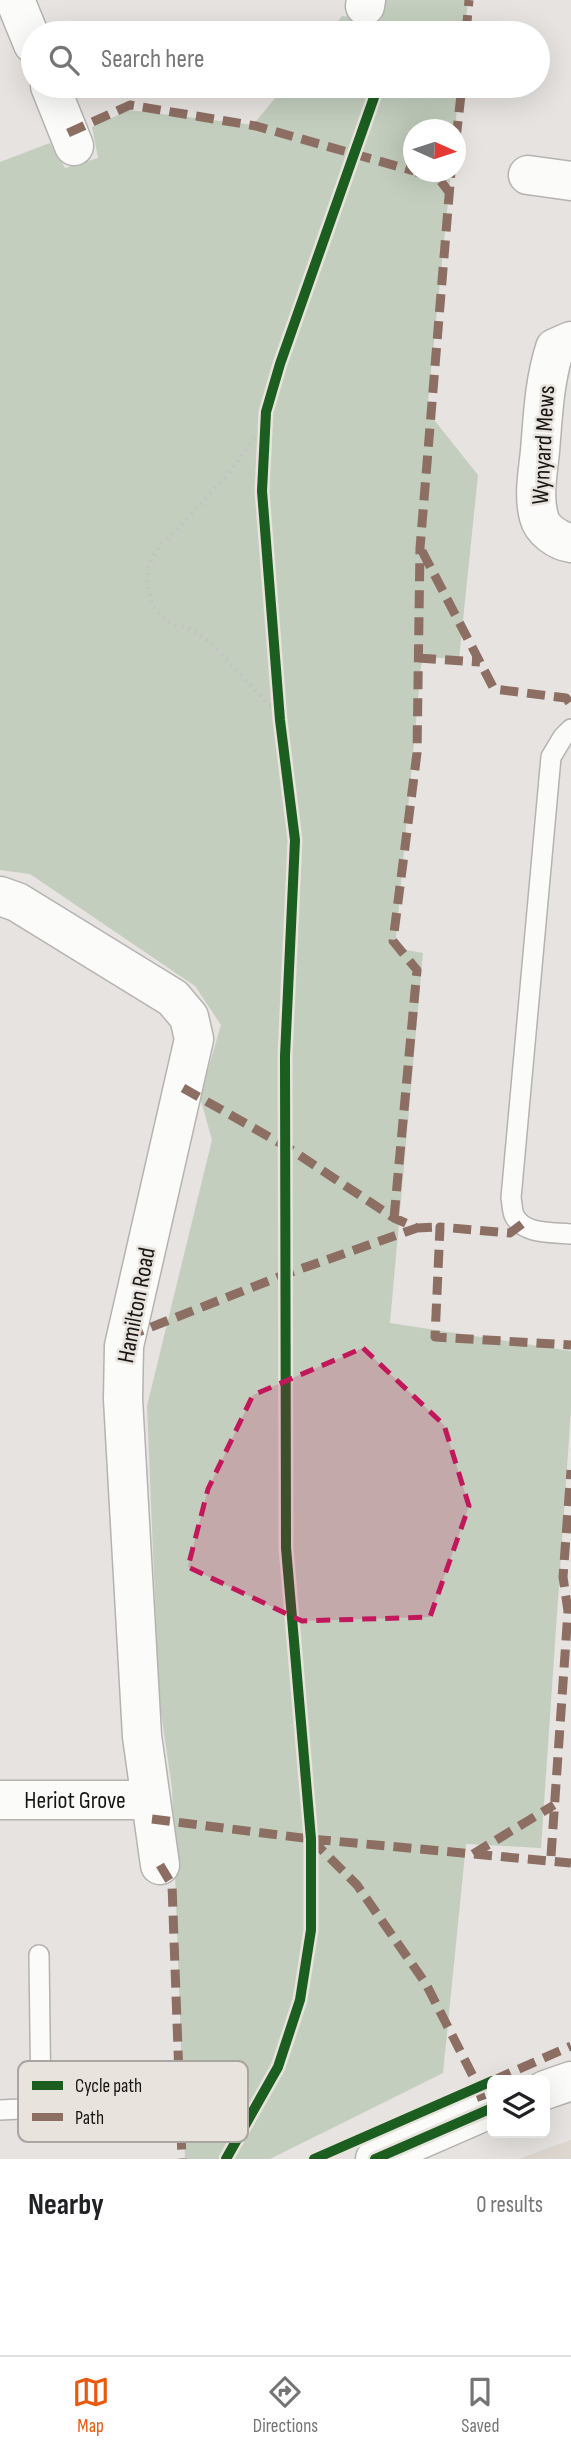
<!DOCTYPE html>
<html lang="en">
<head>
<meta charset="utf-8">
<style>
  :root { --surface:#fff; --page:#f2f2f2; --text:#202124; --muted:#757577; --line:#e0e0e0; --accent:#ea580c }
  body { margin:0; font-family:"Sofia Sans Condensed",sans-serif; background:var(--page); color:var(--text) }
  .controls { position:absolute; right:21px; bottom:21px; display:grid; overflow:hidden; border-radius:10px; box-shadow:0 7px 28px #0002 }
  .controls button { width:63px; height:63px; display:grid; place-items:center; padding:0; border:0; border-bottom:2px solid var(--line); background:var(--surface); color:var(--text); font:35px sans-serif }
  .compass { position:absolute; left:403px; top:119px; width:63px; height:63px; border-radius:50%; background:var(--surface); box-shadow:0 7px 28px #0002; rotate:93deg }
  .list { margin:0; padding:0; list-style:none }
  h2 { display:flex; justify-content:space-between; align-items:center; height:91px; margin:0; padding:0 28px; font-size:30px }
  h2 small { font-size:23px; font-weight:400; color:var(--muted) }
  .icon { flex:none; width:38px; height:38px; fill:none; stroke:currentColor; stroke-width:2; stroke-linecap:round; stroke-linejoin:round }
  .map { position:relative; flex:none; width:571px; height:2159px; overflow:hidden }
  .search { position:absolute; background:var(--surface); box-shadow:0 7px 28px #0002; left:21px; right:21px; top:21px; height:77px; display:flex; align-items:center; gap:18px; box-sizing:border-box; padding:0 24px; border-radius:38px; color:var(--muted); font-size:26px }
  .sheet { height:196px; background:var(--surface) }
  nav { display:flex; justify-content:space-around; align-items:center; box-sizing:border-box; height:98px; border-top:2px solid var(--line); background:var(--surface); font-size:19px; color:var(--muted) }
  nav a { display:grid; justify-items:center; gap:4px }
  nav .on { color:var(--accent) }
  .map>svg:first-child { display:block }
  .built { fill:#ded7cf }
  .green { fill:#c3cebe }
  .lines { fill:none; stroke-linecap:round; stroke-linejoin:round }
  .service-casing { stroke:#b5b3b1; stroke-width:22 }
  .minor-casing { stroke:#b5b3b1; stroke-width:41 }
  .tertiary-casing { stroke:#b5b3b1; stroke-width:41 }
  .path { stroke:#c4c3c3; stroke-width:4.5; stroke-dasharray:2 5; stroke-linecap:butt }
  .service { stroke:#fbfbfa; stroke-width:19 }
  .minor { stroke:#fbfbfa; stroke-width:38 }
  .tertiary { stroke:#fbfbfa; stroke-width:38 }
  .quiet { stroke:#8d6e63; stroke-width:9; stroke-dasharray:18 9; stroke-linecap:butt }
  .cycleway-casing { stroke:#e9e3dd; stroke-width:15 }
  .cycleway { stroke:#1b5e20; stroke-width:10 }
  .marked { fill:#c2185b; fill-opacity:0.2; stroke:#c2185b; stroke-width:5; stroke-dasharray:14 9; stroke-linejoin:round }
  .labels { text-anchor:middle; stroke-width:5; stroke-linejoin:round; paint-order:stroke }
  .street-label { font-size:24px; fill:#171513; stroke:#e9e3dd }
  .key { fill:#e9e3dd; stroke:#aaa5a0; stroke-width:2 }
  .key-label { font-size:19px; fill:#171513 }
</style>
</head>
<body>
<div class="map">
<svg width="571" height="2159" viewBox="0 0 571 2159">
  <rect width="100%" height="100%" fill="#e6e3e0"/>
  <path class="built" d="M571,2140v19h-53z"/>
  <path class="green" d="M385,0h83l-3,33h-137l14,-17 39,4z
    M285,86h174l-4,43 -41,1v42h37l-24,239 51,64 -19,184 -37,-2 -27,291 28,5 -33,370 181,28v58l-30,439 -75,-4 -23,229 -173,86h-85l-13,-371 -13,-89 -12,-293 65,-266 -12,-43 21,-72 -26,-39 -165,-112 -30,-4v-708l50,-19 15,25 33,-10 -6,-31 37,-17 124,15z"/>
  <g class="lines">
    <defs>
      <path id="service" d="M571,729l-8,8 -12,20 -40,441c1,4 1,12 3,17 9,20 38,17 57,19
        M0,2110l41,-2 -2,-153"/>
      <g id="minor">
        <path d="M15,0l18,44"/>
        <path d="M365,6l1,-6"/>
        <path d="M50,86l24,60"/>
        <path d="M528,175l43,6"/>
        <path d="M571,341l-16,7c-11,34 -12,68 -15,103 -2,21 -7,45 -1,66 3,13 19,24 32,26"/>
        <path d="M0,896l17,6 156,96 16,19 5,22 -70,307 -1,53 19,337 18,129"/>
        <path id="s1" d="M0,1800h150"/>
      </g>
      <path id="tertiary" d="M545,2090l26,-9
        M375,2159l117,-51"/>
    </defs>
    <use href="#service" class="service-casing"/>
    <use href="#minor" class="minor-casing"/>
    <use href="#tertiary" class="tertiary-casing"/>
    <path class="path" d="M265,428l-10,9 -28,38 -50,55 -18,16 -11,21 -1,18 6,22 15,15 21,7 22,14 58,62h10"/>
    <use href="#service" class="service"/>
    <use href="#minor" class="minor"/>
    <use href="#tertiary" class="tertiary"/>
    <path class="quiet" d="M466,33l3,-33
      M68,133l62,-28 126,21 158,45
      M456,139l6,-53
      M416,172l23,7 10,13
      M422,551l72,138 72,9 5,7
      M418,658l62,4
      M183,1088l104,59 107,71 23,10 23,-1
      M394,1218l23,-248 -24,-29 24,-188 3,-205 31,-376
      M522,1224l-12,9 -70,-6 -5,110 136,8
      M126,1337l160,-63 131,-46
      M152,1819l159,20 260,24
      M311,1839l46,46 69,99 50,98 10,29
      M473,1854l81,-49
      M551,1856l17,-245 -5,-34 8,-107
      M160,1865l12,20 10,274
      M494,2080l77,-34
      M41,2108l51,25 89,-5"/>
    <defs>
      <path id="cycleway" d="M226,2159l52,-92 22,-67 11,-70v-91l-25,-291 -1,-492 10,-216 -15,-120 -18,-229 4,-79 14,-48 98,-278
        M314,2159l178,-78
        M375,2159l117,-51"/>
    </defs>
    <use href="#cycleway" class="cycleway-casing"/>
    <use href="#cycleway" class="cycleway"/>
  </g>
  <path class="marked" d="M363,1348l81,77 25,81 -39,111 -128,4 -114,-54 20,-78 45,-94z"/>
  <g class="labels">
    <g class="street-label">
      <text transform="translate(543 445) rotate(-87)" y="8">Wynyard Mews</text>
      <text transform="translate(136 1305) rotate(-79)" y="8">Hamilton Road</text>
      <text dy="8" stroke="none"><textPath href="#s1" startOffset="75">Heriot Grove</textPath></text>
    </g>
  </g>
  <rect x="18" y="2061" width="230" height="81" rx="10" class="key"/>
  <rect x="32" y="2081" width="31" height="9" fill="#1b5e20"/>
  <rect x="32" y="2113" width="31" height="8" fill="#8d6e63"/>
  <g class="key-label">
    <text x="75" y="2092">Cycle path</text>
    <text x="75" y="2124">Path</text>
  </g>
</svg>
<div class="controls">
<button><svg class="icon" aria-label="layers" viewBox="0 0 24 24"><path d="M12 4l9 5-9 5-9-5zM3 14l9 5 9-5"/></svg></button>
</div>
<svg class="compass" viewBox="-18 -18 36 36"><path d="M0-13l5 13h-10z" fill="#e53935"/><path d="M0 13l5-13h-10z" fill="#757577"/></svg>
<div class="search"><svg class="icon" aria-label="search" viewBox="0 0 24 24"><circle cx="10" cy="10" r="6"/><path d="M15 15l6 6"/></svg>Search here</div>
</div>
<section class="sheet">
<h2>Nearby<small>0 results</small></h2>
<ul class="list">
</ul>
</section>
<nav>
<a class="on"><svg class="icon" aria-label="map" viewBox="0 0 24 24"><path d="M3 6l6-2 6 2 6-2v14l-6 2-6-2-6 2zM9 4v14M15 6v14"/></svg>Map</a>
<a><svg class="icon" aria-label="directions" viewBox="0 0 24 24"><path d="M12 3l9 9-9 9-9-9zM9 14v-3h6M13 9l2 2-2 2"/></svg>Directions</a>
<a><svg class="icon" aria-label="saved" viewBox="0 0 24 24"><path d="M7 4h10v16l-5-4-5 4z"/></svg>Saved</a>
</nav>
</body>
</html>
